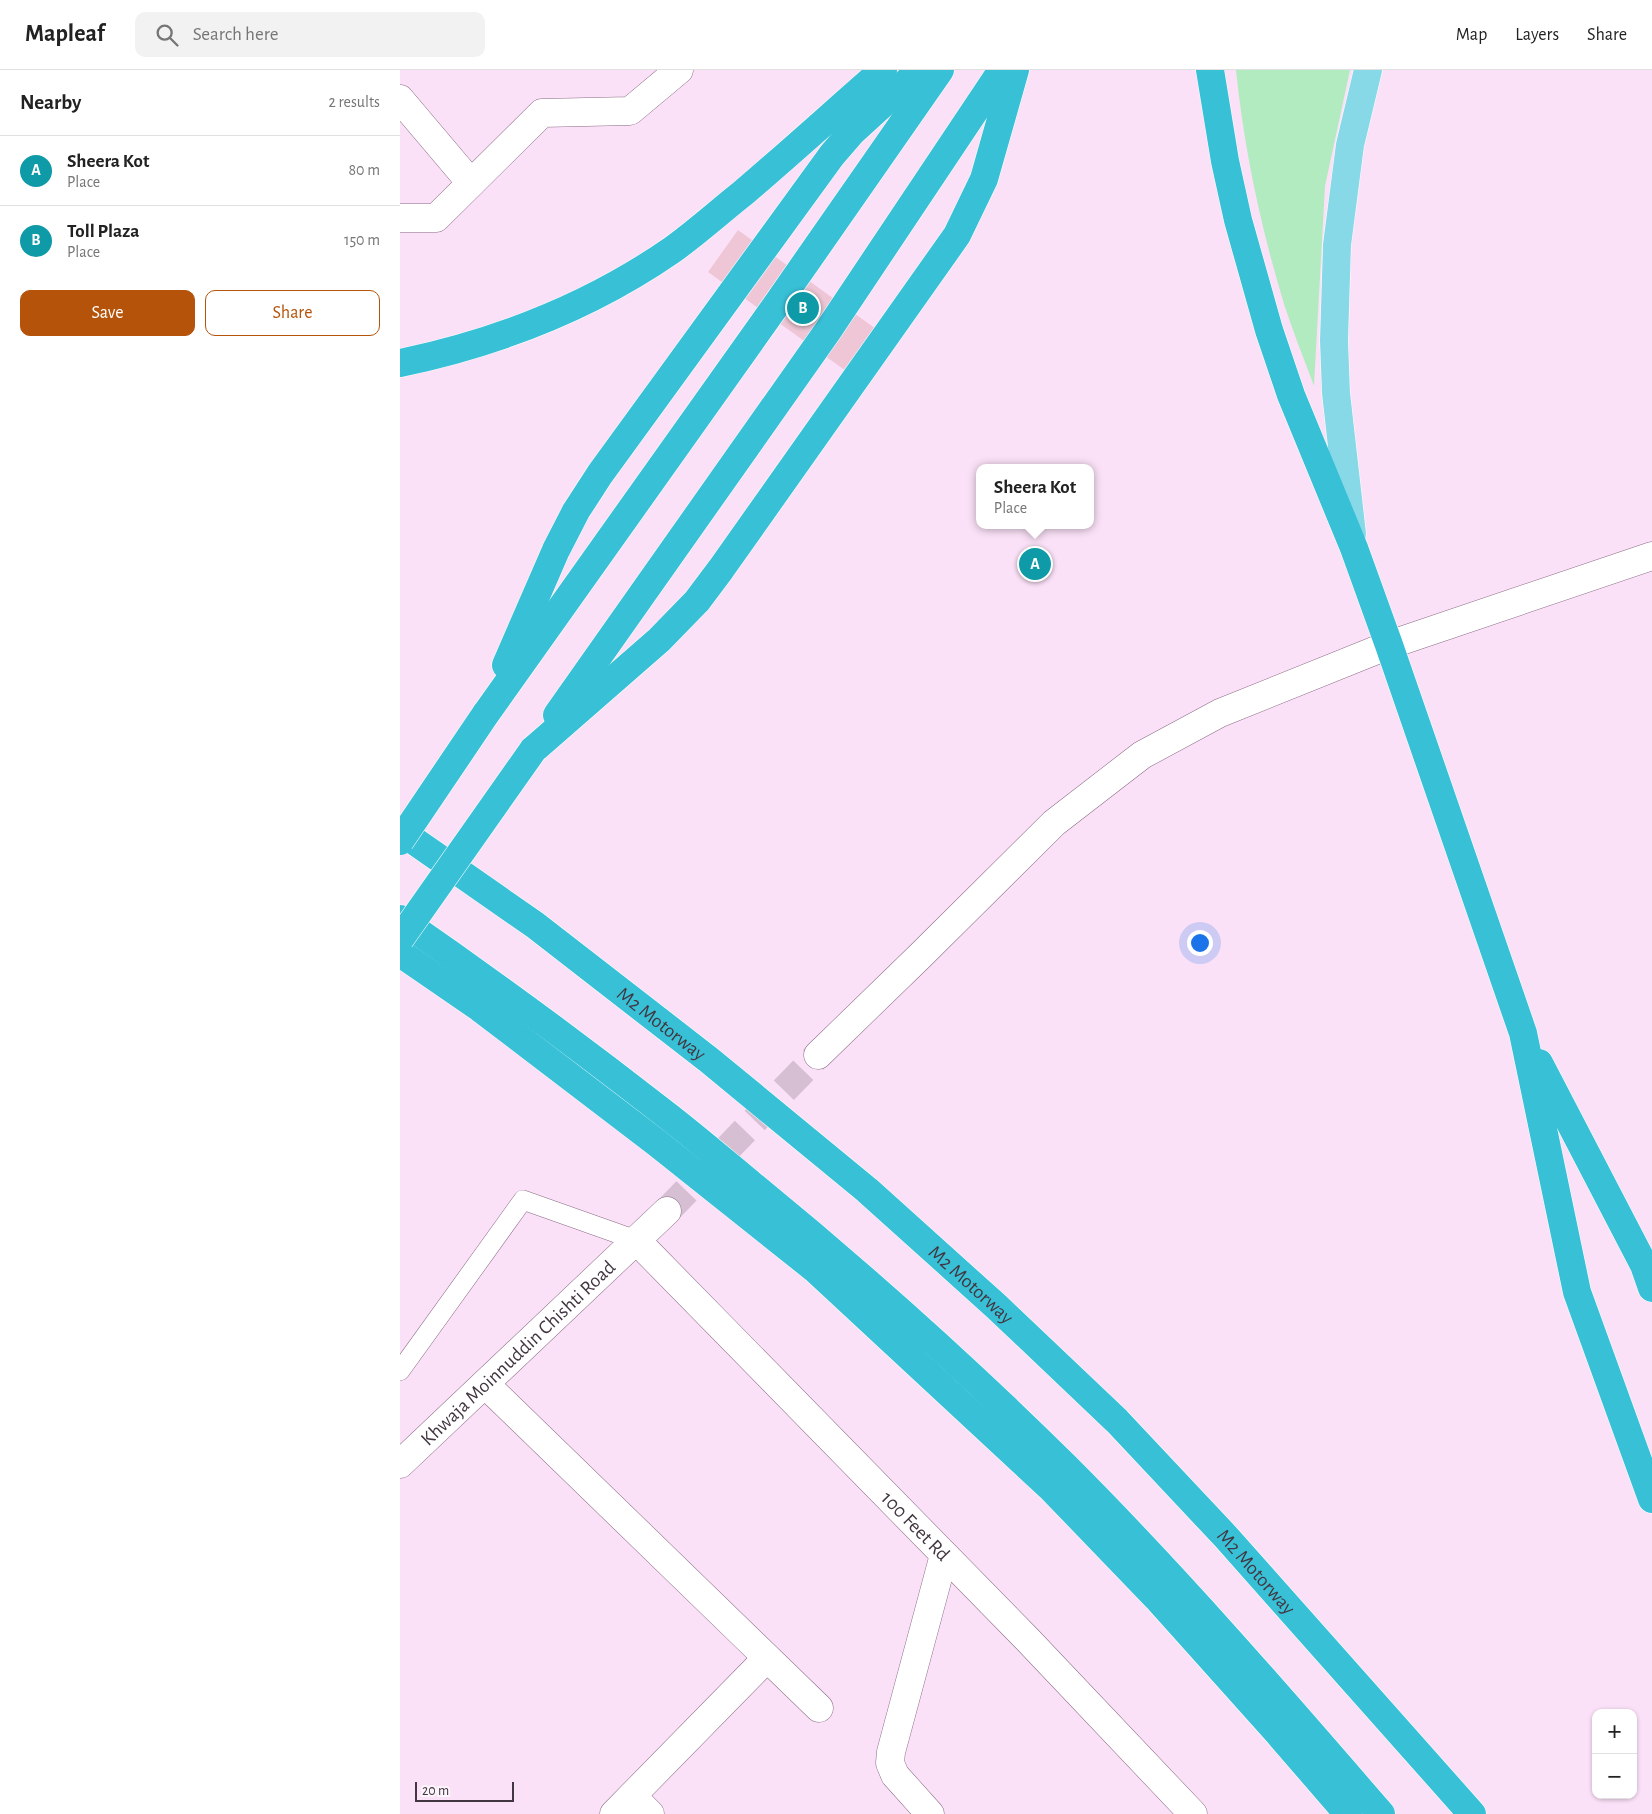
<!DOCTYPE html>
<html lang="en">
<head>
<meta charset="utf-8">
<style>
  :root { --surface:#fff; --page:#f2f2f2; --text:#222; --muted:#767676; --line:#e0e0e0; --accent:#b45309 }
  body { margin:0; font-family:"Alegreya Sans",sans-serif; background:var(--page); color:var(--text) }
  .controls { position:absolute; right:15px; bottom:15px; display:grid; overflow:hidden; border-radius:10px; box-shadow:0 1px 4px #0004 }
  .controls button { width:45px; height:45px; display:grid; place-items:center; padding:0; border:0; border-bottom:1px solid var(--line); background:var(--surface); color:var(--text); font:25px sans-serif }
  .scale { position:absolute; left:15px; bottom:12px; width:99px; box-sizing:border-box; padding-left:5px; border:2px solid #423640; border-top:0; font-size:14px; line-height:18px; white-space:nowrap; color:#423640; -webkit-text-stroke:4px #fcf5fb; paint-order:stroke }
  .you { position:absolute; left:799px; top:872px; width:18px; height:18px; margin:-12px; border:4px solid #fff; border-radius:50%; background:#1a73e8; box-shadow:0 0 0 8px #1a73e833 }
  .badge { display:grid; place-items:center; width:32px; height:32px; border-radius:50%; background:var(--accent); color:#fff; font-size:16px; font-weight:700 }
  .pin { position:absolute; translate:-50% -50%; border:2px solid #fff; box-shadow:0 1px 5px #0006 }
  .popup { position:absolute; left:576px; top:394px; width:118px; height:65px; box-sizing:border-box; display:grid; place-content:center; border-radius:10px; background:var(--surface); filter:drop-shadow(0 1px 4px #0005); font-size:16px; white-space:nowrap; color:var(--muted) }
  .popup b { font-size:19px; color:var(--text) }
  .popup::after { content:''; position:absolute; left:50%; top:100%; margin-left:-10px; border:10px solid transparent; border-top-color:var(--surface) }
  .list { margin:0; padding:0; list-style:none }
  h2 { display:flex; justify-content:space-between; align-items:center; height:65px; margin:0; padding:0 20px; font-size:21px }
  h2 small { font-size:16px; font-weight:400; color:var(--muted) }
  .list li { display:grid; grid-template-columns:32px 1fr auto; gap:15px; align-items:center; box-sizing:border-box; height:70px; padding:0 20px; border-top:1px solid var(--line) }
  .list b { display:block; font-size:19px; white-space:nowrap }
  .list p { margin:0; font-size:16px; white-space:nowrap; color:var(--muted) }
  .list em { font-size:16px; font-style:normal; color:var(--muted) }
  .actions { display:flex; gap:10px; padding:15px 20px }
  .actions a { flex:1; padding:11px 0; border:1px solid var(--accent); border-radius:10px; text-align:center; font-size:18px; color:var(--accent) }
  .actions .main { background:var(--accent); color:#fff }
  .icon { flex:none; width:28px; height:28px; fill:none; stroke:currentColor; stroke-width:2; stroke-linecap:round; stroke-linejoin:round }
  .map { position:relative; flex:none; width:1252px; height:1744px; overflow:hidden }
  header { display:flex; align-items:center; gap:30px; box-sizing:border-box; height:70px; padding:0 25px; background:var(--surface); border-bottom:1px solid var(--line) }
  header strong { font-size:24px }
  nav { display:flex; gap:28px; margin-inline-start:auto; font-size:18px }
  .search { width:350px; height:45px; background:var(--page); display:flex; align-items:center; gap:12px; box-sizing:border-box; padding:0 18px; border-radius:10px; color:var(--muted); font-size:19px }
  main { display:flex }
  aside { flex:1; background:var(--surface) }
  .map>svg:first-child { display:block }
  .green { fill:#b2ebc0 }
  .building { fill:#eec6d6 }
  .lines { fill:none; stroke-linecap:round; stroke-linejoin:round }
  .street-tunnel { stroke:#d6bfd2; stroke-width:28; stroke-dasharray:28 14; stroke-linecap:butt }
  .lane-casing { stroke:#8a6d85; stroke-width:20 }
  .street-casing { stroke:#8a6d85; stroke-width:29 }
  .primary-casing { stroke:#fff; stroke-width:29 }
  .highway-casing { stroke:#fff; stroke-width:29 }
  .lane { stroke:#fff; stroke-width:19 }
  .street { stroke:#fff; stroke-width:28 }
  .primary { stroke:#88d9e7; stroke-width:28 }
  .highway { stroke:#38c0d7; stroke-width:28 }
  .highway-bridge-casing { stroke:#fff; stroke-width:29; stroke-linecap:butt }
  .highway-bridge { stroke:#38c0d7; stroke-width:28 }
  .labels { text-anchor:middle; stroke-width:4; stroke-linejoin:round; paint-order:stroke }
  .street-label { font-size:20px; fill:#423640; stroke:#fcf5fb }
</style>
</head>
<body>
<header>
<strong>Mapleaf</strong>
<div class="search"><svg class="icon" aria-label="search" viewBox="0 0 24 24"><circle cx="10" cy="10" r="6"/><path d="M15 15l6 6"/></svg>Search here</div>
<nav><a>Map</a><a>Layers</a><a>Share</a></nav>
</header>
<main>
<aside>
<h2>Nearby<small>2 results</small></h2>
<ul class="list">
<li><span class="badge" style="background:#0f9aa8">A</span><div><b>Sheera Kot</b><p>Place</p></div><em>80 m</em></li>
<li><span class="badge" style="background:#0f9aa8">B</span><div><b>Toll Plaza</b><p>Place</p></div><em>150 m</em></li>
</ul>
<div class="actions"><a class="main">Save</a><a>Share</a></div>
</aside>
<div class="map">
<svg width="1252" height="1744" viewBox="0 0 1252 1744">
  <rect width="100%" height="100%" fill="#fbe1f7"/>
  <path class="green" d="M836,0h114l-25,116 -11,200c-10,-27 -21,-54 -30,-82 -23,-76 -40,-155 -48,-234z"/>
  <path class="building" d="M338,160l159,114 -30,42 -159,-114z"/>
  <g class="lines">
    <path class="street-tunnel" d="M267,1141l151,-156"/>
    <defs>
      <path id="lane" d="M0,1301l123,-171 113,40"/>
      <g id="street">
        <path d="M0,29l71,84"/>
        <path d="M0,148h36l106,-105 88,-2 49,-41"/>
        <path d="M418,985l102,-99 134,-133 88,-68 78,-42 169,-68 263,-89"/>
        <path id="s1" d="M236,1170l392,400 165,174"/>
        <path d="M85,1314l334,324"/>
        <path id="s2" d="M0,1394l267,-253"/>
        <path d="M232,1726l18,18"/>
        <path d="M214,1744l153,-156"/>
        <path d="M530,1744l-35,-39 -5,-12 1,-11 53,-197"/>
      </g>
      <path id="primary" d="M952,464l-16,-141 -2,-52 3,-96 13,-100 18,-75"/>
      <g id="highway">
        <path d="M810,0l15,91 13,59 31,110 22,65 63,153 35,97 134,388 54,259 75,207"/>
        <path d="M0,293c96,-20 191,-57 272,-113 25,-18 47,-38 71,-57 47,-40 93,-82 140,-123"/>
        <path d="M106,595l50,-115 20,-39 24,-37 232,-319 19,-22 69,-63"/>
        <path d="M85,645l292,-411 163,-234"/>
        <path d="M157,645l270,-383 175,-262"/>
        <path d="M133,680l126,-110 38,-39 24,-32 236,-334 27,-56 31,-109"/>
        <path id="s3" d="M0,761l135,94 174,135 158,130 130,117 120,114 109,116 246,277"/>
        <path d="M0,849c90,62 178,127 264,194 30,23 59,48 88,72 109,89 214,183 314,282 110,110 213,229 315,347"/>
        <path d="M0,883l80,55 177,135 158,126 237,220 105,109 121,135 70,81"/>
        <path d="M1139,993l105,202 8,23"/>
      </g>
    </defs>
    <use href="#lane" class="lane-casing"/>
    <use href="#street" class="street-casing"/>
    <use href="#primary" class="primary-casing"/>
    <use href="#highway" class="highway-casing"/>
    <use href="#lane" class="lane"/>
    <use href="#street" class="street"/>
    <use href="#primary" class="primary"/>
    <use href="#highway" class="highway"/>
    <defs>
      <path id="highway-bridge" d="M0,771l85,-126
        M0,869l133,-189"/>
    </defs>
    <use href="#highway-bridge" class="highway-bridge-casing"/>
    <use href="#highway-bridge" class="highway-bridge"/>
  </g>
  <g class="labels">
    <g class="street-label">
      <text dy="7" stroke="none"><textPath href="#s3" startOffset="325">M2 Motorway</textPath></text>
      <text dy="7" stroke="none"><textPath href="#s3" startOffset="730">M2 Motorway</textPath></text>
      <text dy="7" stroke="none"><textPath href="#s2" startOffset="162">Khwaja Moinnuddin Chishti Road</textPath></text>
      <text dy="7" stroke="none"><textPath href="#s1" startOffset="400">100 Feet Rd</textPath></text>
      <text dy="7" stroke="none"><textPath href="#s3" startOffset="1135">M2 Motorway</textPath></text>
    </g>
  </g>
</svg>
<div class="controls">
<button>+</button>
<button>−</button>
</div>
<div class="scale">20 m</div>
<div class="you"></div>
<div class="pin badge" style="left:635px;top:494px;background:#0f9aa8">A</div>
<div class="popup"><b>Sheera Kot</b>Place</div>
<div class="pin badge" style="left:403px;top:238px;background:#0f9aa8">B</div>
</div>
</main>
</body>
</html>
